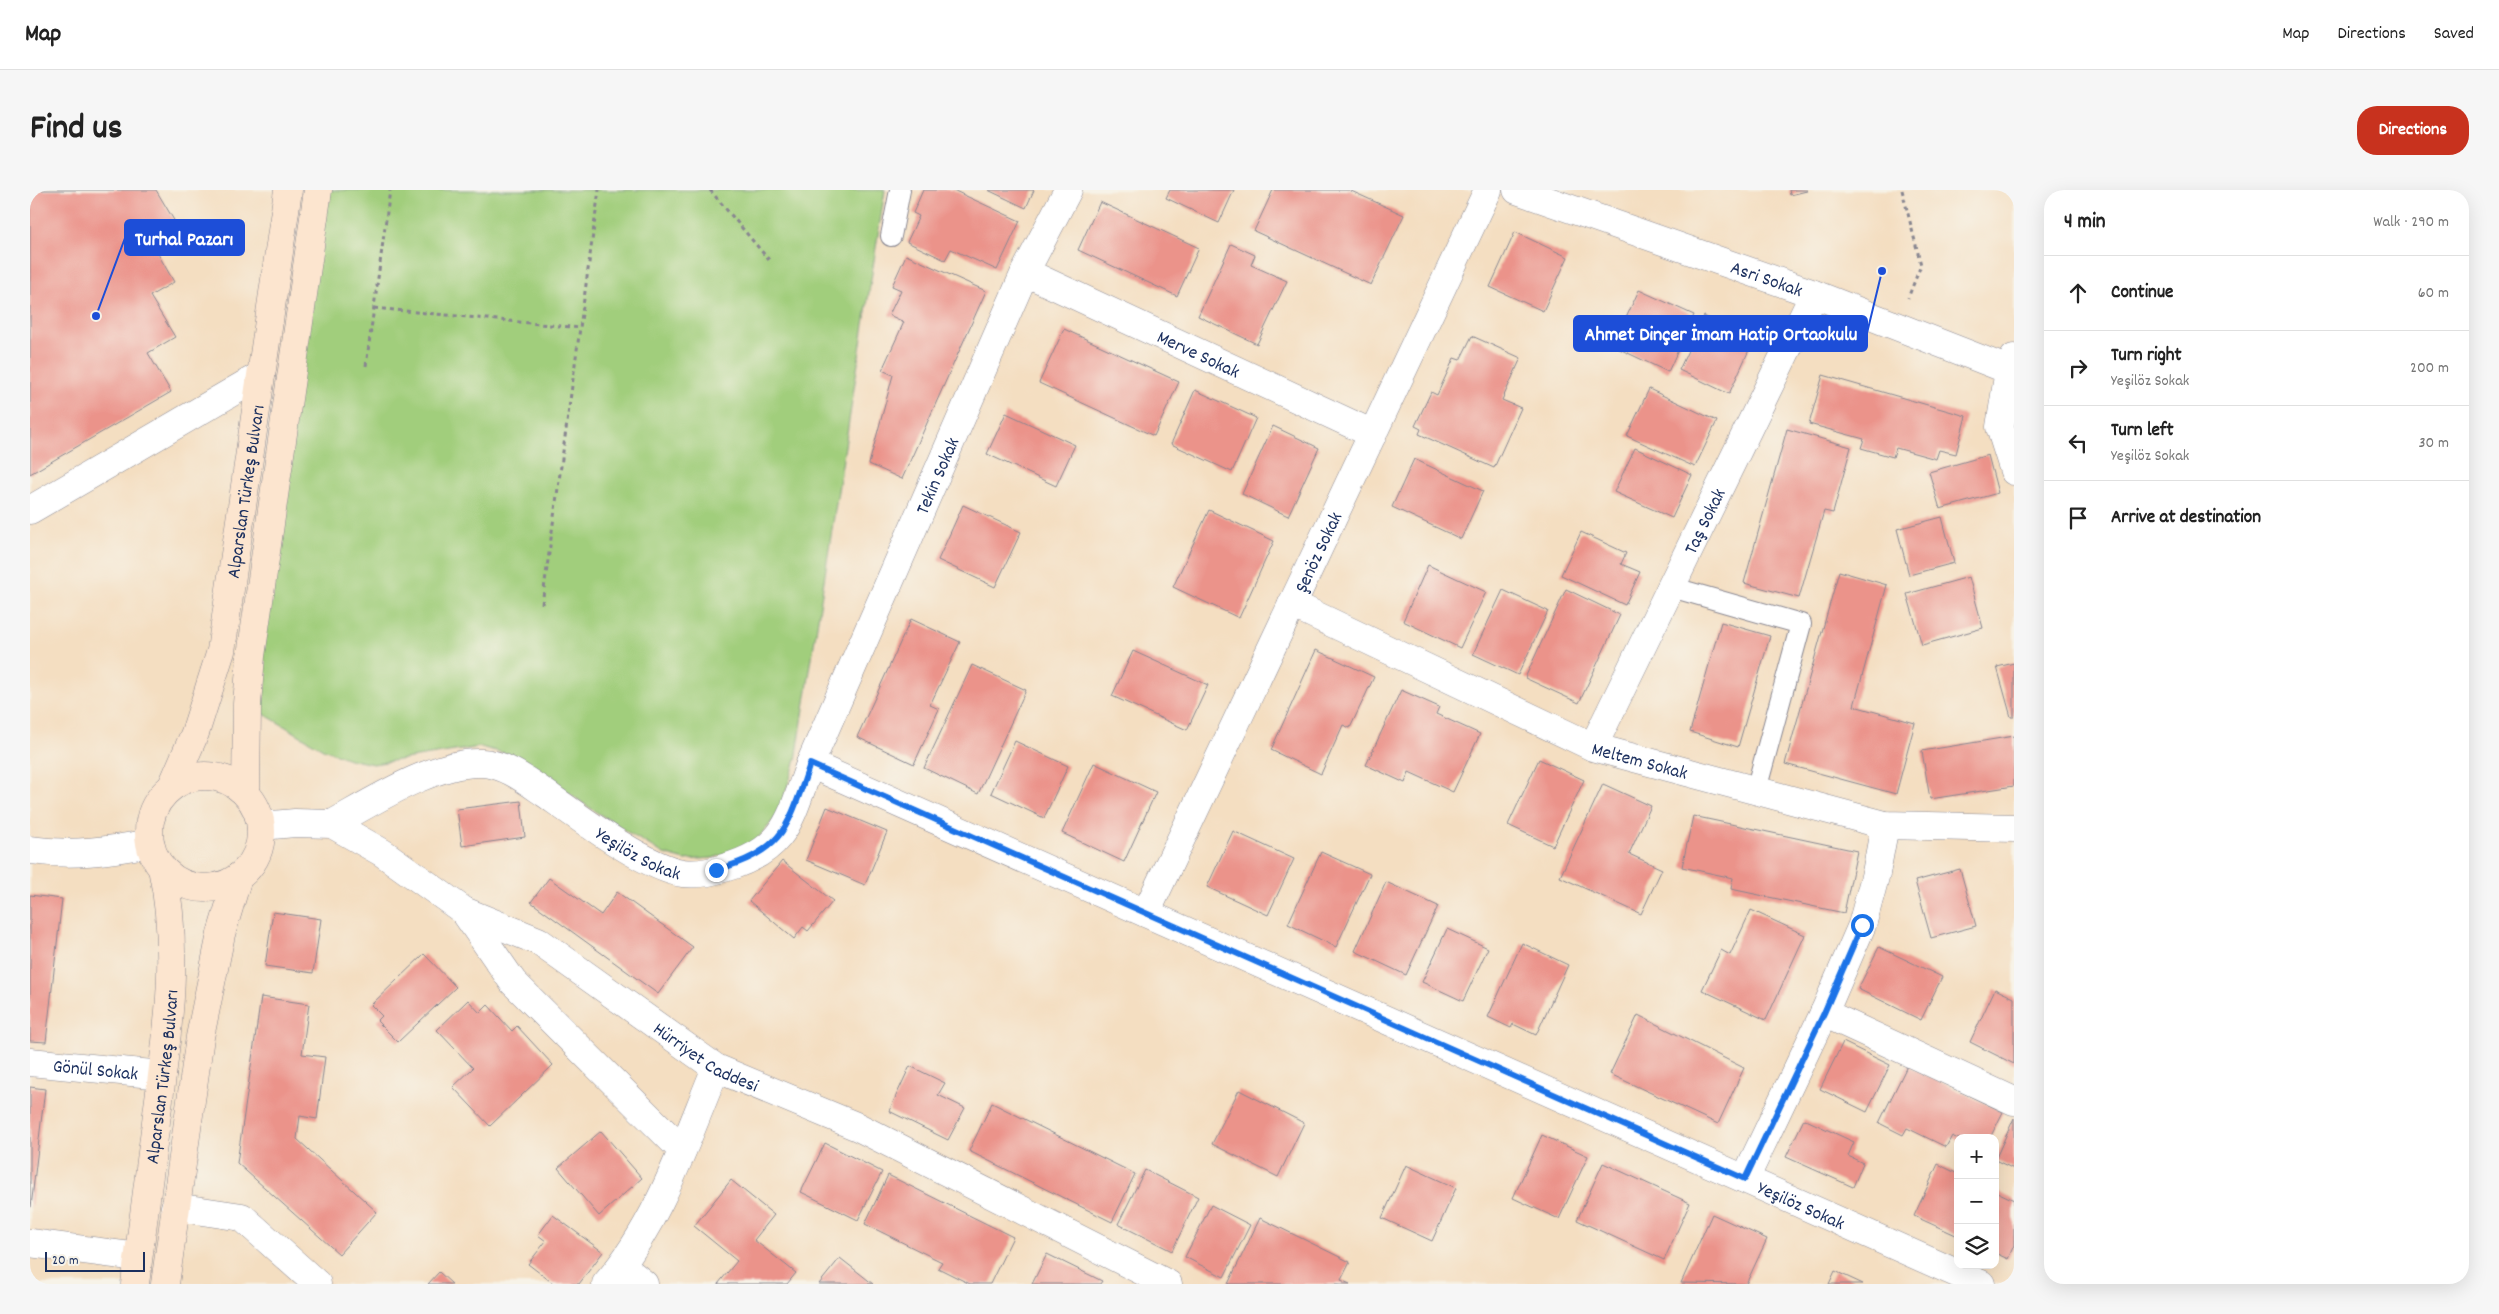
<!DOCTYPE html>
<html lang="en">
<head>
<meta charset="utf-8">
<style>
  :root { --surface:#fff; --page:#f6f6f6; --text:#222; --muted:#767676; --line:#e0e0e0; --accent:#c8321e }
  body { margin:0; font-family:Dekko,sans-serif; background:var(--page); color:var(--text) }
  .controls { position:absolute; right:15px; bottom:15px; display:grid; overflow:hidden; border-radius:10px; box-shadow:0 5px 20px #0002 }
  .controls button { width:45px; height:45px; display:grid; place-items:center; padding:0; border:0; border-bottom:1px solid var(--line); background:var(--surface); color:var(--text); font:25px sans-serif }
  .scale { position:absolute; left:15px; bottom:12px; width:100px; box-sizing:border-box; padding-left:5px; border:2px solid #1b2f5e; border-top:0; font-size:14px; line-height:18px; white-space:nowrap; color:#1b2f5e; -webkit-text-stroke:4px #f7f3e8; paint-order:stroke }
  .stop { position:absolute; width:15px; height:15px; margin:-11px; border:4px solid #1a73e8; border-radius:50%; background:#fff }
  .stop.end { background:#1a73e8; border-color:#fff; box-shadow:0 1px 5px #0008 }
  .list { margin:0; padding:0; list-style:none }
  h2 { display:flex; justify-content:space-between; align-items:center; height:65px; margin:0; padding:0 20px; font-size:21px }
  h2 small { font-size:16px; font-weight:400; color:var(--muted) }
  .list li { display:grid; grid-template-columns:32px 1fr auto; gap:15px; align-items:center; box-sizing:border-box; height:75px; padding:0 20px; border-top:1px solid var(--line) }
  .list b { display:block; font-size:19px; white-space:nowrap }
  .list p { margin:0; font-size:16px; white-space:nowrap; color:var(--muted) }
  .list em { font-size:16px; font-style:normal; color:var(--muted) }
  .icon { flex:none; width:28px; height:28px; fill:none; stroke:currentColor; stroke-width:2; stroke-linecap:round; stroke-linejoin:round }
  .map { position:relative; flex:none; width:1984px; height:1094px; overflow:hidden; border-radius:20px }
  header { display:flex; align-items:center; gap:30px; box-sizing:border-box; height:70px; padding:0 25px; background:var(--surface); border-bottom:1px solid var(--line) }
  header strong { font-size:24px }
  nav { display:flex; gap:28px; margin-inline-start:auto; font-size:18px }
  .intro { display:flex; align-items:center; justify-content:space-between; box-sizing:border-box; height:120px; padding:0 30px }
  h1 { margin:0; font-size:35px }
  .button { padding:12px 22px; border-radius:20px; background:var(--accent); color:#fff; font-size:18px; font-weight:700 }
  main { display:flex; gap:30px; padding:0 30px }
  aside { flex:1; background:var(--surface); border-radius:20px; box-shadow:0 5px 20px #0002 }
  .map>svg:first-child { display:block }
  .green { fill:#a1ce7b; stroke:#5e7e6c }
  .building { fill:#eb938a }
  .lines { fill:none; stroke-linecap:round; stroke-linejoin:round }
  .lane-casing { stroke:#888690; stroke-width:22 }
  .street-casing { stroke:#888690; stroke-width:29 }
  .secondary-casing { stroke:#888690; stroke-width:29 }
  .path { stroke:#888690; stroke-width:3; stroke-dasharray:4 4; stroke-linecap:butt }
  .lane { stroke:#fff; stroke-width:20 }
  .street { stroke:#fff; stroke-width:28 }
  .secondary { stroke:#fce5cf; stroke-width:28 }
  .route { stroke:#1a73e8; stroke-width:6 }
  .labels { text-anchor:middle; stroke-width:4; stroke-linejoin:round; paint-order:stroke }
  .street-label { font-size:19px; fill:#1b2f5e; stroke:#f7f3e8 }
  .leader { fill:none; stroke:#1d4ed8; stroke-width:2 }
  .callout-dot { fill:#1d4ed8; stroke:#f7f3e8; stroke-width:2 }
  .callout { fill:#1d4ed8; stroke:#1d4ed8; stroke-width:2 }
  .callout-label { font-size:20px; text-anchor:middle; font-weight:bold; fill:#fff }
</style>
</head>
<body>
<header>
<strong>Map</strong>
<nav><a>Map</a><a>Directions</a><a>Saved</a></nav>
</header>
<div class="intro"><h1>Find us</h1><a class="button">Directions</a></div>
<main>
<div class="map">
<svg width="1984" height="1094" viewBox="0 0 1984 1094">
  <rect width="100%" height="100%" fill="#f7f3e8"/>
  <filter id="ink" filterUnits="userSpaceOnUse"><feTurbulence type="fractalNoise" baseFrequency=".02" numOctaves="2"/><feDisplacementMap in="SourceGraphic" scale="10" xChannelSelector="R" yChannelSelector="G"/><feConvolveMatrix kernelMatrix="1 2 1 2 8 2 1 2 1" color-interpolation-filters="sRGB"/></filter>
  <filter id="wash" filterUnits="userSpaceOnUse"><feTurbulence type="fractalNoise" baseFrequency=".0096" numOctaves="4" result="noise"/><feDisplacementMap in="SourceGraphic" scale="20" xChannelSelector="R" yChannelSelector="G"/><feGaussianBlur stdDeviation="1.12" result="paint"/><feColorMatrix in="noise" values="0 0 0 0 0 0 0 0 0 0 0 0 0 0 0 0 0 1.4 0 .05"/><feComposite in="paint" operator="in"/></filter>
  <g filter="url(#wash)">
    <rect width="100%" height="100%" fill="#f4dec1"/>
    <path class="green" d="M288,0h567l-89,570 -18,55 -26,30 -39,13 -28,2 -21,-6 -35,-21 -45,-29 -47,-35 -29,-15 -28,-7 -107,17 -24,-5 -26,-10 -76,-45z"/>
    <g id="blocks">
      <path class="building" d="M0,0h126l19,32 -26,16 25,44 -24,14 25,41 -27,16 23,39 -141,82z
        M893,0h30l67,31 -23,49 -46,-21 -6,11 -38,-18 12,-26 -6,-3z
        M958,0h46l-8,18z
        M1140,0h64l-15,33 -53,-25z
        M1243,0h76l55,25 -33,70 -117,-54z
        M1759,0h18v1l-17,4z
        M1070,12l99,46 -22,48 -99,-46z
        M1485,42l53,25 -25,54 -53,-24z
        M1201,54l24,11 -4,10 36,16 -30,63 -59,-28z
        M876,65l80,36 -84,188 -33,-15 24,-89 -11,-5 22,-48 -15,-7 12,-25 -9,-4z
        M1609,100l55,25 -26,57 -55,-26z
        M1674,126l50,23 -25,55 -50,-24z
        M1034,139l115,53 -25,54 -115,-53z
        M1442,146l49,22 -19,42 19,8 -27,60 -75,-34 2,-5 -6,-3 16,-34 6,3 17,-37 6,2z
        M1793,185l143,41 -10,38 -17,-4 -3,9 -40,-11 -3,9 -32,-9 3,-9 -55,-15z
        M1619,199l68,32 -22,46 -68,-31z
        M1165,200l61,28 -24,54 -61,-28z
        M976,223l69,32 -19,41 -69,-32z
        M1243,236l46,22 -31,68 -46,-22z
        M1757,239l64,18 -18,66 -9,-2 -25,87 -55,-15z
        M1605,258l57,27 -20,43 -58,-26z
        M1958,265l10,38 -58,16 -11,-37z
        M1384,269l69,32 -22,48 -69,-32z
        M933,315l58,27 -26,55 -57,-27z
        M1179,320l65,31 -35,77 -66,-31z
        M1912,327l12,46 -45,12 -12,-46z
        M1551,342l45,21 -5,11 19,8 -15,33 -64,-30z
        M1398,375l58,27 -26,56 -57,-27z
        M1809,381l48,14 -33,121 61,17 -19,71 -111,-30z
        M1939,387l14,51 -61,17 -15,-51z
        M1536,399l54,26 -41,88 -54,-25z
        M1473,400l45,21 -30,64 -45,-21z
        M881,429l49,23 -30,63 9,4 -25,55 -57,-27z
        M1691,432l49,14 -32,111 -48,-15z
        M1286,460l58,27 -24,51 -7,-3 -22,49 -50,-24z
        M1103,461l75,34 -21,45 -75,-34z
        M1984,473v54h-3l-14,-50z
        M942,475l54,25 -48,104 -54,-26z
        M1371,500l38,17 -3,7 44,20 -27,58 -44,-20 -4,11 -39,-18z
        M1984,546v50l-84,13 -8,-48z
        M985,551l53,25 -24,52 -53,-25z
        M1509,569l45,21 -31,66 -45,-21z
        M1064,573l62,29 -32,70 -62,-29z
        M1573,594l48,22 -22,48 33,15 -21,45 -81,-37z
        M491,611l4,36 -63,9 -5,-37z
        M797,617l60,25 -22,53 -59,-25z
        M1663,626l164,35 -13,62 -113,-24 2,-11 -51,-11z
        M1203,641l61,28 -26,56 -61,-28z
        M1291,662l49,22 -34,73 -48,-23z
        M752,671l51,40 -25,30 -5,-4 -9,12 -45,-38z
        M1930,679l16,57 -45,12 -16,-57z
        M519,688l52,37 16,-23 76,55 -35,47 -127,-92z
        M1356,692l52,24 -32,69 -51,-24z
        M0,705l32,4 -16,143 -16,-1z
        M1721,720l54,25 -39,85 -64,-30 19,-40 9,5z
        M243,722l48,7 -8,54 -48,-7z
        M1417,739l41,19 -25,53 -41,-19z
        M1492,753l46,22 -32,70 -23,-11 -2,4 -23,-11z
        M1849,757l63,30 -21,43 -63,-31z
        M394,764l32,33 -58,55 -21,-21 5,-5 -11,-11z
        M1965,799l19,9v66l-44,-22z
        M231,807l48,7 -7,50 23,3 -8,62 -17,-3 -3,23 80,73 -38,42 -102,-91z
        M438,810l12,13 8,-8 24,26 5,-5 36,39 -63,61 -37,-39 20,-19 -36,-38z
        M1608,825l106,53 -26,56 -108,-50z
        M1813,852l47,23 -23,47 -47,-23z
        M880,876l35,17 -7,12 27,13 -17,32 -59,-29z
        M1877,876l96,46 -13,26 -32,1 -6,-3 -6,11 -39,-19 -4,7 -24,-12z
        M0,897l15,2 -14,118h-1z
        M1209,900l65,33 -26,54 -66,-33z
        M962,913l143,71 -23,48 -143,-71z
        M1984,928v51l-19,-9z
        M1774,929l50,23 -6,14 15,7 -10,24 -67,-30z
        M571,941l41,47 -43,38 -41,-48z
        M1512,945l46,21 -29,63 -46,-21z
        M795,953l57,29 -24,48 -57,-28z
        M1573,973l87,40 -26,57 -87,-40z
        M1908,974l20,10v62l-44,-20z
        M1376,975l50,23 -24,53 -50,-23z
        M1115,980l53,27 -26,54 -54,-27z
        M858,985l125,62 -23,47h-20l-32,-16 4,-6 -77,-38z
        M701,990l43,35 -20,25 42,33 -9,11h-69l19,-23 -43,-35z
        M1965,1001l19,9v45l-6,14 -13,-6z
        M1181,1015l39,20 -26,52 -39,-20z
        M1682,1024l55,25 -21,45 -65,-1z
        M523,1025l50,37 -24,32h-25l-26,-20 18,-23 -8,-6z
        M1230,1028l90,44 -9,18 9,4h-122z
        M1017,1064l55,27 -2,3h-68z
        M810,1068l33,26h-54z
        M1805,1081l28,13h-34z
        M409,1082l13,12h-24z"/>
    </g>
  </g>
  <g filter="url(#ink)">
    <use href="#blocks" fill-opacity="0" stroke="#888690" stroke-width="1"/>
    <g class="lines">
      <defs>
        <path id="lane" d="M861,46l9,-46
          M1641,397l130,37 -45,166"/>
        <g id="street">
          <path id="s1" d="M1487,0l297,104 200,78"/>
          <path id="s2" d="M995,82l348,162"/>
          <path d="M1984,168l-5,12 -9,57 14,44"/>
          <path d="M0,320l231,-135"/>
          <path id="s3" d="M1262,414l301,143 292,78 129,3"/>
          <path id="s4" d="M1563,557l221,-453"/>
          <path id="s5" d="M780,574l1171,520"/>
          <path id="s6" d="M302,634c40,-22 103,-63 150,-61 24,1 45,18 64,31 31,22 102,75 137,79 14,2 28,-1 41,-5 63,-18 66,-49 86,-104l215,-492 43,-82"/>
          <path id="s7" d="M231,636l34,-3 37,1 51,29 81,58 74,30 178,127 142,59 310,157"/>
          <path d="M0,660c41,6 79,1 120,-7"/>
          <path d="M434,721l49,71 169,168"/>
          <path id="s8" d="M1116,723l342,-723"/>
          <path d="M1794,823l190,88"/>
          <path id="s9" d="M0,872l132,13"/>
          <path d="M1715,989l79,-166 38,-88 14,-52 9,-48"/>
          <path d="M145,1017l67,10 75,67"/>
          <path d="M0,1053l108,14"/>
          <path d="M592,1076l22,18"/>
          <path d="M576,1094c53,-61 79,-142 110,-216"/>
        </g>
        <g id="secondary">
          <circle cx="175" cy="642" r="56"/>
          <path id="s10" d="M142,596l23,-53 26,-82 67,-461"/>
          <path d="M216,604l1,-90 4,-48 67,-466"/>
          <path id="s11" d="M105,1094c7,-57 15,-113 22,-170 11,-81 23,-165 5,-246"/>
          <path d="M135,1094l35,-247 21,-103 17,-57"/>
        </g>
      </defs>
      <use href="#lane" class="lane-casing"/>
      <use href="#street" class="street-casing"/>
      <use href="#secondary" class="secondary-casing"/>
      <path class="path" d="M680,0l59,70
        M1872,0l19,75 -13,33
        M344,118l207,20
        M336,176l24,-176
        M512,414l57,-414"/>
      <use href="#lane" class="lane"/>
      <use href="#street" class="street"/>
      <use href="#secondary" class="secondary"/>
    </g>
  </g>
  <g class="lines" filter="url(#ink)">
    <path class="route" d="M686,680c70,-20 72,-44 94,-106l935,415 79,-166 38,-88"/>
  </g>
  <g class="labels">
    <g class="street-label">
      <text dy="7" stroke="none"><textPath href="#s1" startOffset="265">Asri Sokak</textPath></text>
      <text dy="7" stroke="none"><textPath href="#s2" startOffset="192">Merve Sokak</textPath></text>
      <text dy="7" stroke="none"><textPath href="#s6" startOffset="895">Tekin Sokak</textPath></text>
      <text dy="7" stroke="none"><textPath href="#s10" startOffset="305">Alparslan Türkeş Bulvarı</textPath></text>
      <text dy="7" stroke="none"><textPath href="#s4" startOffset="252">Taş Sokak</textPath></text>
      <text dy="7" stroke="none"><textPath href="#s8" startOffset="400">Şenöz Sokak</textPath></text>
      <text dy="7" stroke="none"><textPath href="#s3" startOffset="382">Meltem Sokak</textPath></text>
      <text dy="7" stroke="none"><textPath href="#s6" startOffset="346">Yeşilöz Sokak</textPath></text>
      <text dy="7" stroke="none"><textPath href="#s7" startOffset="514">Hürriyet Caddesi</textPath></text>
      <text dy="7" stroke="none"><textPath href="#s9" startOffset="66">Gönül Sokak</textPath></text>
      <text dy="7" stroke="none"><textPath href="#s11" startOffset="209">Alparslan Türkeş Bulvarı</textPath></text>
      <text dy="7" stroke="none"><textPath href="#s5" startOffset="1085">Yeşilöz Sokak</textPath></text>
    </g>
  </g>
  <path class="leader" d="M66 126L95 48M1852 81L1837 143"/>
  <g class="callout-dot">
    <circle cx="66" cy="126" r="5"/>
    <circle cx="1852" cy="81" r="5"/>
  </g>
  <g class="callout">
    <rect x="95" y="30" width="119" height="35" rx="5"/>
    <rect x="1544" y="126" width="293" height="35" rx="5"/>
  </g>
  <g class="callout-label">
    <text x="154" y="55">Turhal Pazarı</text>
    <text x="1691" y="150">Ahmet Dinçer İmam Hatip Ortaokulu</text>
  </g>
</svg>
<div class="controls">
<button>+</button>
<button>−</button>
<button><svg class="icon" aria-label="layers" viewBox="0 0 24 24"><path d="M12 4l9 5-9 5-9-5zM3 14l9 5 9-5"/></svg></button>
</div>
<div class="scale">20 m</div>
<div class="stop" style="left:1832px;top:735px"></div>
<div class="stop end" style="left:686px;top:680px"></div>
</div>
<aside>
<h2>4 min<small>Walk · 290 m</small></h2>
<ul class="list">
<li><svg class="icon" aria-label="ahead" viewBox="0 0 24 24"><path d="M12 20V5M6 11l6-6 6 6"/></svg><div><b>Continue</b></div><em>60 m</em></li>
<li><svg class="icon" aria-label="right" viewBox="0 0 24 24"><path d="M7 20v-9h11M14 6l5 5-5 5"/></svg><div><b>Turn right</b><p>Yeşilöz Sokak</p></div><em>200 m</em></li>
<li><svg class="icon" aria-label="left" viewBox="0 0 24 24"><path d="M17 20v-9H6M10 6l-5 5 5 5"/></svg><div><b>Turn left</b><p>Yeşilöz Sokak</p></div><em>30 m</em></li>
<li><svg class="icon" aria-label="arrive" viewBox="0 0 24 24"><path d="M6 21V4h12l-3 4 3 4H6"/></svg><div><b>Arrive at destination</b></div></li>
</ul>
</aside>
</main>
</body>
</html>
